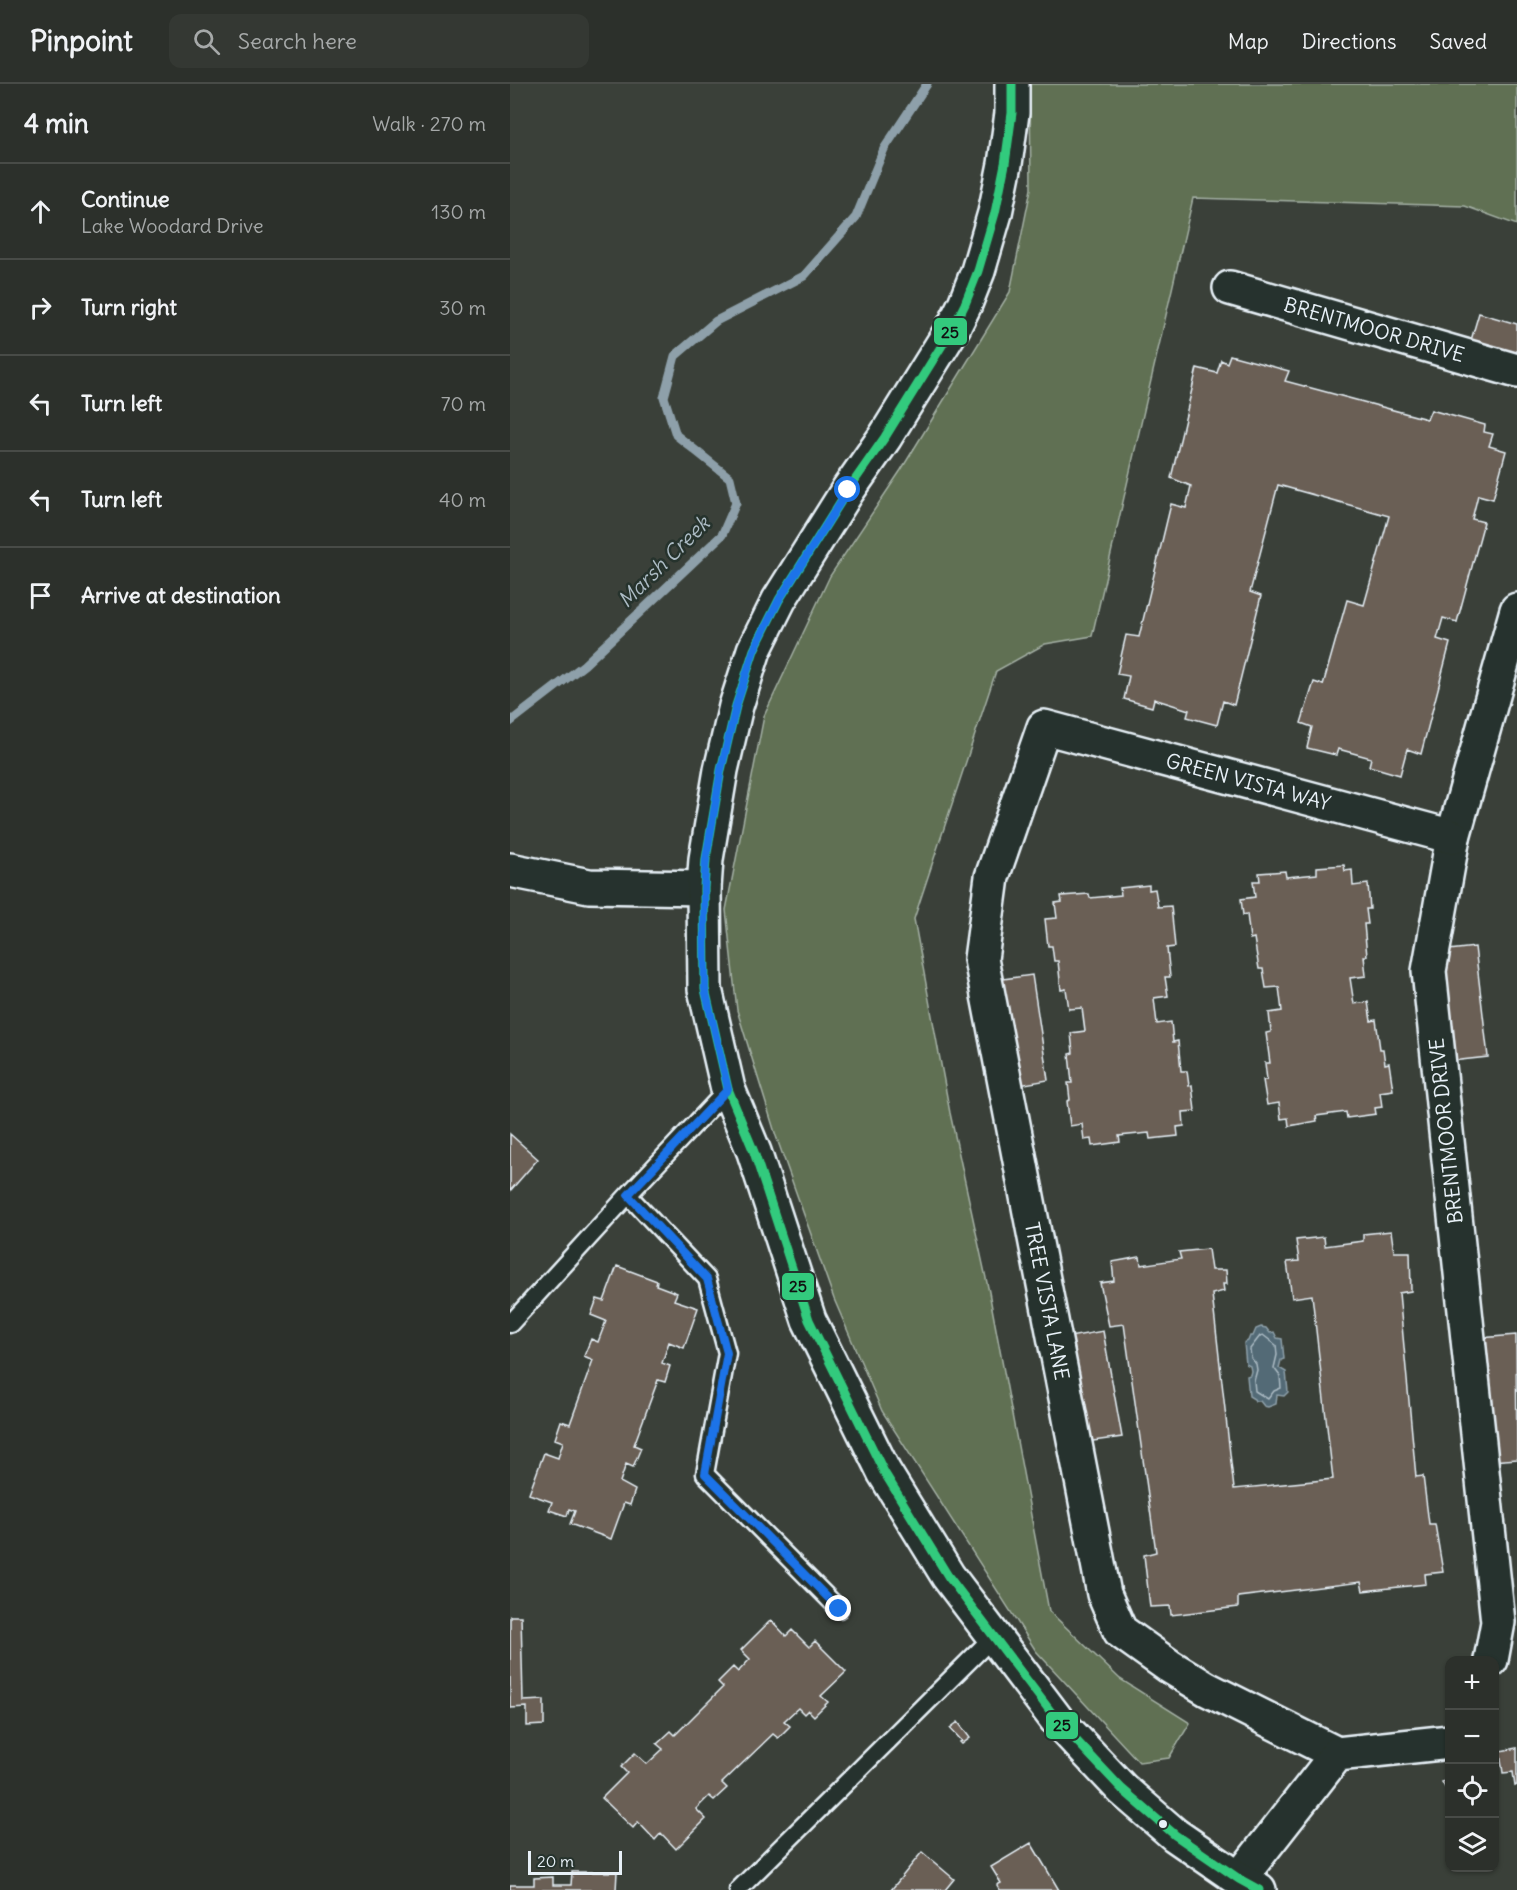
<!DOCTYPE html>
<html lang="en">
<head>
<meta charset="utf-8">
<style>
  :root { --surface:#2c302b; --page:#343833; --text:#f1f3f6; --muted:#a6a9a9; --line:#484b47 }
  body { margin:0; font-family:Delius,sans-serif; background:var(--page); color:var(--text) }
  .controls { position:absolute; right:18px; bottom:18px; display:grid; overflow:hidden; border-radius:12px; box-shadow:0 2px 4px #0004 }
  .controls button { width:54px; height:54px; display:grid; place-items:center; padding:0; border:0; border-bottom:2px solid var(--line); background:var(--surface); color:var(--text); font:30px sans-serif }
  .scale { position:absolute; left:18px; bottom:15px; width:94px; box-sizing:border-box; padding-left:6px; border:3px solid #e8f1f8; border-top:0; font-size:16px; line-height:21px; white-space:nowrap; color:#e8f1f8; -webkit-text-stroke:4px #26332d; paint-order:stroke }
  .stop { position:absolute; width:18px; height:18px; margin:-14px; border:4px solid #1a73e8; border-radius:50%; background:#fff }
  .stop.end { background:#1a73e8; border-color:#fff; box-shadow:0 2px 6px #0008 }
  .list { margin:0; padding:0; list-style:none }
  h2 { display:flex; justify-content:space-between; align-items:center; height:78px; margin:0; padding:0 24px; font-size:26px }
  h2 small { font-size:20px; font-weight:400; color:var(--muted) }
  .list li { display:grid; grid-template-columns:39px 1fr auto; gap:18px; align-items:center; box-sizing:border-box; height:96px; padding:0 24px; border-top:2px solid var(--line) }
  .list b { display:block; font-size:22px; white-space:nowrap }
  .list p { margin:0; font-size:20px; white-space:nowrap; color:var(--muted) }
  .list em { font-size:20px; font-style:normal; color:var(--muted) }
  .icon { flex:none; width:33px; height:33px; fill:none; stroke:currentColor; stroke-width:2; stroke-linecap:round; stroke-linejoin:round }
  .map { position:relative; flex:none; width:1007px; height:1806px; overflow:hidden }
  header { display:flex; align-items:center; gap:36px; box-sizing:border-box; height:84px; padding:0 30px; background:var(--surface); border-bottom:2px solid var(--line) }
  header strong { font-size:28px }
  nav { display:flex; gap:33px; margin-inline-start:auto; font-size:21px }
  .search { width:420px; height:54px; background:var(--page); display:flex; align-items:center; gap:15px; box-sizing:border-box; padding:0 21px; border-radius:12px; color:var(--muted); font-size:22px }
  main { display:flex }
  aside { flex:1; background:var(--surface) }
  .map>svg:first-child { display:block }
  .green { fill:#607052; stroke:#a4b0a5; stroke-width:1.5 }
  .water { fill:#526a76; stroke:#8ea0aa; stroke-width:1.5 }
  .lines { fill:none; stroke-linecap:round; stroke-linejoin:round }
  .shore { stroke:#acbbc4; stroke-width:1.5 }
  .stream { stroke:#8ea0aa; stroke-width:9 }
  .building { fill:#6a5f55; stroke:#e8f1f8; stroke-width:1.5 }
  .lane-casing { stroke:#e8f1f8; stroke-width:21 }
  .street-casing { stroke:#e8f1f8; stroke-width:38 }
  .secondary-casing { stroke:#e8f1f8; stroke-width:38 }
  .lane { stroke:#26332d; stroke-width:16 }
  .street { stroke:#26332d; stroke-width:33 }
  .secondary { stroke:#26332d; stroke-width:33 }
  .bus-1-casing { stroke:#26332d; stroke-width:14 }
  .bus-1 { stroke:#33ca7d; stroke-width:9 }
  .route { stroke:#1a73e8; stroke-width:8 }
  .bus-dot { fill:#e8f1f8; stroke:#26332d; stroke-width:2 }
  .labels { text-anchor:middle; stroke-width:5; stroke-linejoin:round; paint-order:stroke }
  .street-label { font-size:20px; fill:#e8f1f8; stroke:#26332d }
  .water-label { font-size:21px; font-style:italic; fill:#acbbc4; stroke:#26332d }
  .line-badge { stroke:#26332d; stroke-width:2 }
  .pale-badge-label { font-size:16px; text-anchor:middle; font-weight:bold; fill:#111 }
</style>
</head>
<body>
<header>
<strong>Pinpoint</strong>
<div class="search"><svg class="icon" aria-label="search" viewBox="0 0 24 24"><circle cx="10" cy="10" r="6"/><path d="M15 15l6 6"/></svg>Search here</div>
<nav><a>Map</a><a>Directions</a><a>Saved</a></nav>
</header>
<main>
<aside>
<h2>4 min<small>Walk · 270 m</small></h2>
<ul class="list">
<li><svg class="icon" aria-label="ahead" viewBox="0 0 24 24"><path d="M12 20V5M6 11l6-6 6 6"/></svg><div><b>Continue</b><p>Lake Woodard Drive</p></div><em>130 m</em></li>
<li><svg class="icon" aria-label="right" viewBox="0 0 24 24"><path d="M7 20v-9h11M14 6l5 5-5 5"/></svg><div><b>Turn right</b></div><em>30 m</em></li>
<li><svg class="icon" aria-label="left" viewBox="0 0 24 24"><path d="M17 20v-9H6M10 6l-5 5 5 5"/></svg><div><b>Turn left</b></div><em>70 m</em></li>
<li><svg class="icon" aria-label="left" viewBox="0 0 24 24"><path d="M17 20v-9H6M10 6l-5 5 5 5"/></svg><div><b>Turn left</b></div><em>40 m</em></li>
<li><svg class="icon" aria-label="arrive" viewBox="0 0 24 24"><path d="M6 21V4h12l-3 4 3 4H6"/></svg><div><b>Arrive at destination</b></div></li>
</ul>
</aside>
<div class="map">
<svg width="1007" height="1806" viewBox="0 0 1007 1806">
  <rect width="100%" height="100%" fill="#3a4039"/>
  <filter id="ink" filterUnits="userSpaceOnUse"><feTurbulence type="fractalNoise" baseFrequency=".0167" numOctaves="2"/><feDisplacementMap in="SourceGraphic" scale="12" xChannelSelector="R" yChannelSelector="G"/><feConvolveMatrix kernelMatrix="1 2 1 2 8 2 1 2 1" color-interpolation-filters="sRGB"/></filter>
  <g filter="url(#ink)">
    <path class="green" d="M520,0h487v141l-52,-19 -272,-8 -101,438 -47,8 -49,27 -82,248 36,194 39,179 60,319 71,68 70,44 -21,35 -30,4 -103,-111 -154,-240 -48,-112 -58,-163 -39,-126 -11,-100 38,-194 66,-140 71,-106 109,-178 21,-103z"/>
    <path class="water" d="M751,1243l5,1 4,5 4,-1 3,6 5,1 2,20 -3,1 -2,8 7,4 2,20 -4,4 -7,-1 -1,9 -8,3 -4,-1 -4,-5h-5l-1,-2 -5,-3 -2,-20 3,-1 1,-4 -1,-5 -4,-2 -2,-21 4,-2 2,-5h3l3,-7z"/>
    <g class="lines">
      <path class="shore" d="M753,1251l13,10 1,10 -3,13 6,8 1,12 -7,3 -6,8 -13,-8 -1,-10 3,-11 -1,-6 -5,-6 -1,-9 10,-13z"/>
      <path class="stream" d="M0,638l74,-57 138,-130 14,-32 -6,-25 -54,-43 -12,-38 11,-41 41,-35 88,-45 52,-59 28,-68 43,-65"/>
    </g>
    <path class="building" d="M969,229l38,11v37l-48,-14z
      M720,271l59,16 -4,10 142,38 4,-9 54,15 -1,7 9,2 -4,12 17,5 -13,48 -15,-4 -6,24 12,3 -27,100 -14,-4 -6,21 13,4 -29,111 -14,-5 -7,26 -31,-9 2,-8 -33,-9 -2,6 -29,-7 5,-21 -11,-4 13,-41 9,3 24,-85 17,5 25,-89 -111,-31 -28,107 11,4 -27,109 -11,-4 -6,24 -30,-8 2,-7 -35,-11 -2,8 -28,-8 5,-23 -12,-2 9,-39 13,2 32,-133 15,4 5,-22 -20,-8 26,-110 20,5 4,-13 6,3z
      M834,781l1,6 7,-1 1,16 15,-2 2,25h-4l2,15h-4l3,32h-3l2,20 -16,2 4,26 14,-2 3,19 5,-1 4,29h3l2,15 4,-1 4,27 -13,2 2,15 -7,1 1,6 -29,4 -1,-6 -30,4 1,5 -28,5 -1,-8 -7,1 -2,-16 -12,2 -4,-25h4l-2,-17h5l-4,-30 5,-1 -2,-19 13,-2 -3,-24 -13,1 -3,-19h-4l-5,-31 -4,1 -3,-25 -4,1 -2,-16 14,-2 -2,-16h7l-1,-8 26,-2 1,6 31,-3v-7z
      M639,801v5l6,-1 3,18 13,-1 4,41 -8,1 3,29h-5l3,19 -14,2 3,26 14,-2 2,20 5,-1 3,30h6l2,15 3,-1 3,26 -12,1 1,14 -7,1 1,9 -28,3 -1,-6 -30,3 1,6 -28,4 -1,-7 -7,1 -2,-16 -12,2 -3,-25 3,-1 -2,-17h4l-3,-29 4,-1 -2,-20 14,-2 -3,-23 -13,1 -3,-20 -5,1 -3,-29h-4l-2,-15h-4l-3,-27 12,-1 -2,-15 7,-1 -1,-6 28,-2 1,4 31,-3 -1,-7z
      M965,863l13,110 -36,4 -12,-110z
      M522,891l16,105 -34,6 -18,-106z
      M0,1050l28,25 -28,32z
      M881,1147l3,21h16l1,39 -12,2 17,184 7,-1 6,48h6l8,48 -18,2 1,10 -63,7 -2,-9 -123,15v10l-67,8 -1,-9 -20,1 -6,-52 12,-3 -32,-228 -15,2 -9,-43 14,-2 -2,-19 28,-5 1,8 40,-6 -2,-7 29,-3 3,21h15l1,14h-4l1,7 -12,3 22,195 99,-10 -21,-184 -20,3 -5,-36 12,-1 -3,-21 28,-3 1,9 38,-5v-7z
      M107,1182l40,15 -1,4 21,8 -3,7 24,8 -14,40 -15,-6 -7,21 8,3 -5,16 -7,-2 -24,65 7,3 -8,19 -7,-3 -6,18 15,8 -5,15 -6,-2 -13,36 -41,-15 5,-13 -6,-2 -2,7 -18,-6 3,-8 -23,-8 15,-41 14,5 5,-16 -8,-3 6,-18 9,3 23,-64 -9,-4 7,-17 7,3 8,-21 -15,-6 6,-16 7,2z
      M593,1247l19,106 -36,5 -17,-105z
      M1006,1251l1,124 -26,2 -11,-123z
      M0,1532h11l2,85 21,-1v25l-17,1v-19l-17,1z
      M261,1536l15,16 6,-6 17,17 6,-6 31,31 -25,24 7,6 -14,14 -6,-6 -4,4 -6,-6 -14,13 6,5 -12,12 -5,-4 -51,49 5,5 -13,12 -5,-4 -13,13 10,10 -30,30 -15,-16 -6,7 -17,-18 -5,6 -31,-30 25,-25 -6,-6 14,-14 12,11 16,-15 -6,-5 14,-13 4,4 48,-48 -5,-5 15,-15 5,5 12,-13 -9,-9z
      M448,1638l12,16 -8,6 -2,-2 2,-1 -12,-13z
      M1007,1664v37l-2,1 -2,-14 -10,1 -3,-22z
      M940,1694v18l-8,-14z
      M521,1759l28,47h-59l-3,-5 4,-2 -10,-16z
      M412,1768l32,27 -9,11h-54z
      M62,1788h45l-1,18h-106v-5h24v-7l19,-1v8h18z"/>
    <g class="lines">
      <defs>
        <path id="lane" d="M118,1111l79,84 20,74 -22,121 134,135
          M0,1240l118,-129 100,-106
          M228,1806l255,-253"/>
        <g id="street">
          <path id="s1" d="M720,204l287,83"/>
          <path d="M0,786l79,16 115,2"/>
          <path d="M981,1576l7,-38 -69,-651 24,-134 64,-227"/>
          <path id="s2" d="M827,1670l-130,-65 -38,-23 -49,-35 -16,-37 -123,-635 11,-82 52,-150 409,110"/>
          <path d="M729,1795l98,-125 113,-12"/>
        </g>
        <path id="secondary" d="M502,0v29l-7,51 -10,49 -17,58 -13,33 -11,22 -69,111 -37,53 -69,110 -25,50 -18,56 -15,64 -15,89 -2,29 1,101 23,100 26,63 55,168 75,152 64,104 109,144 65,69 53,46 64,44 20,11"/>
      </defs>
      <use href="#lane" class="lane-casing"/>
      <use href="#street" class="street-casing"/>
      <use href="#secondary" class="secondary-casing"/>
      <use href="#lane" class="lane"/>
      <use href="#street" class="street"/>
      <use href="#secondary" class="secondary"/>
      <defs>
        <path id="bus-1" d="M502,0v29l-7,51 -10,49 -17,58 -13,33 -11,22 -69,111 -37,53 -69,110 -25,50 -18,56 -15,64 -15,89 -2,29 1,101 23,100 26,63 55,168 75,152 64,104 109,144 65,69 53,46 64,44 20,11"/>
      </defs>
      <use href="#bus-1" class="bus-1-casing"/>
      <use href="#bus-1" class="bus-1"/>
    </g>
  </g>
  <g class="lines" filter="url(#ink)">
    <path class="route" d="M329,1525l-134,-135 22,-121 -20,-74 -79,-84 100,-106 -23,-100 -1,-101 2,-29 15,-89 15,-64 18,-56 25,-50 69,-110"/>
  </g>
  <circle class="bus-dot" cx="653" cy="1740" r="5"/>
  <g class="labels">
    <g class="street-label">
      <text dy="7" stroke="none"><textPath href="#s1" startOffset="150">BRENTMOOR DRIVE</textPath></text>
      <text dy="7" stroke="none"><textPath href="#s2" startOffset="1390">GREEN VISTA WAY</textPath></text>
      <text transform="translate(936 1047) rotate(-96)" y="7">BRENTMOOR DRIVE</text>
      <text transform="translate(537 1217) rotate(79)" y="7">TREE VISTA LANE</text>
    </g>
    <g class="water-label">
      <text transform="translate(154 478) rotate(-45)" y="7">Marsh Creek</text>
    </g>
  </g>
  <g class="line-badge">
    <rect x="423" y="233" width="35" height="29" rx="6" fill="#33ca7d"/>
    <rect x="271" y="1188" width="34" height="29" rx="6" fill="#33ca7d"/>
    <rect x="535" y="1627" width="34" height="29" rx="6" fill="#33ca7d"/>
  </g>
  <g class="pale-badge-label">
    <text x="440" y="254">25</text>
    <text x="288" y="1208">25</text>
    <text x="552" y="1647">25</text>
  </g>
</svg>
<div class="controls">
<button>+</button>
<button>−</button>
<button><svg class="icon" aria-label="locate" viewBox="0 0 24 24"><circle cx="12" cy="12" r="6"/><path d="M12 2v4M12 18v4M2 12h4M18 12h4"/></svg></button>
<button><svg class="icon" aria-label="layers" viewBox="0 0 24 24"><path d="M12 4l9 5-9 5-9-5zM3 14l9 5 9-5"/></svg></button>
</div>
<div class="scale">20 m</div>
<div class="stop" style="left:338px;top:406px"></div>
<div class="stop end" style="left:329px;top:1525px"></div>
</div>
</main>
</body>
</html>
